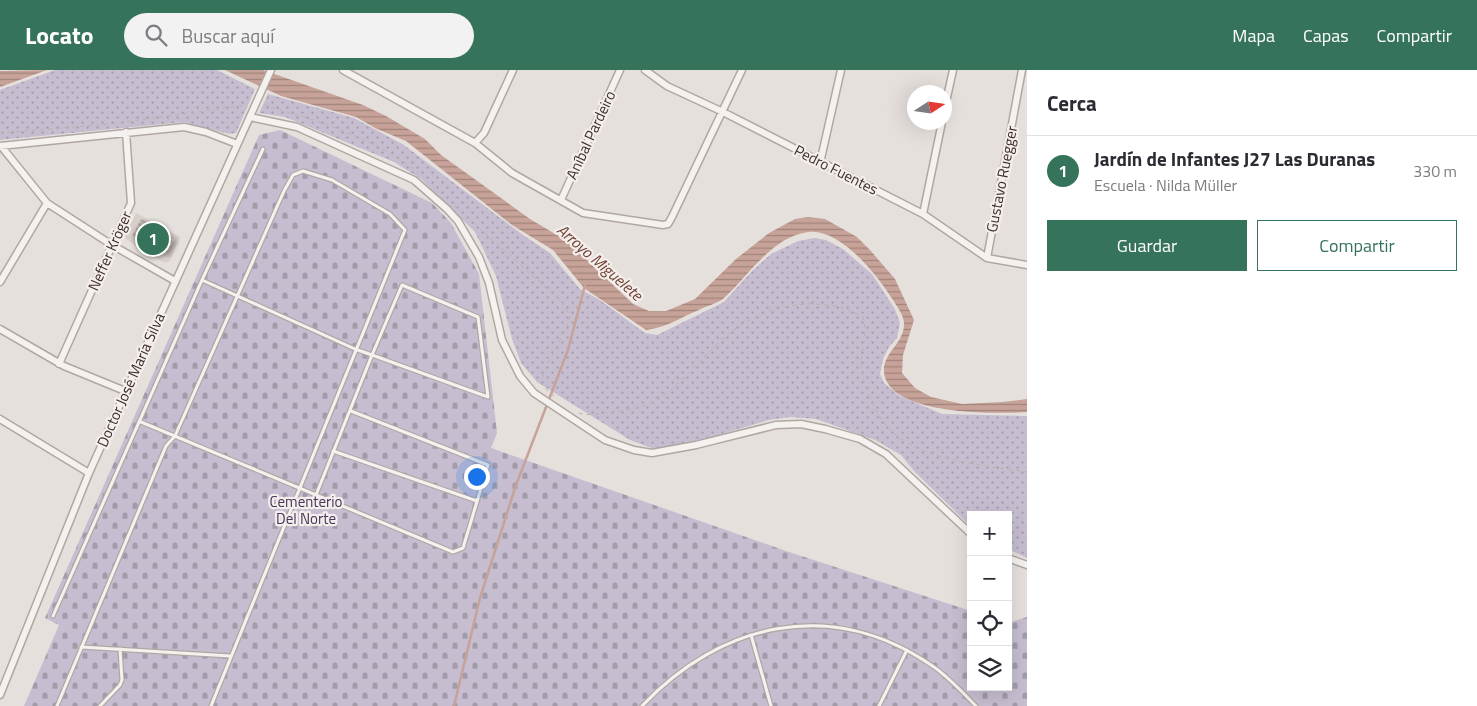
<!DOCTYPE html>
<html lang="es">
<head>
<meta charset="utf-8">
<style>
  :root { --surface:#fff; --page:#f2f2f3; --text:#2b2b33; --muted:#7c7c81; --line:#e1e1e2; --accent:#36735b }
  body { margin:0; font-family:"Titillium Web",sans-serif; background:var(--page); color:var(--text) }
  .controls { position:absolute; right:15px; bottom:15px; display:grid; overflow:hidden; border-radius:0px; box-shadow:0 5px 20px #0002 }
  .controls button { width:45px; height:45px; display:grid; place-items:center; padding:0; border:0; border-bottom:1px solid var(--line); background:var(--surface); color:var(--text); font:25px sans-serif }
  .compass { position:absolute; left:907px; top:15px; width:45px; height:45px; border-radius:50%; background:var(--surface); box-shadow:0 5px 20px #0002; rotate:78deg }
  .you { position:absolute; left:476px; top:406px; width:18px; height:18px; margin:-12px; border:4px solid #fff; border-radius:50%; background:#1a73e8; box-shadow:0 0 0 8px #1a73e833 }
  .badge { display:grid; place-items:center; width:32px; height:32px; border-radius:50%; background:var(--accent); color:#fff; font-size:16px; font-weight:700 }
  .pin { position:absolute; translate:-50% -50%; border:2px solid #fff; box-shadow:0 1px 5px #0006 }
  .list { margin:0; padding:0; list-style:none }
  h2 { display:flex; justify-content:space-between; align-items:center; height:65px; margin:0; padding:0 20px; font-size:21px }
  h2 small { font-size:16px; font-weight:400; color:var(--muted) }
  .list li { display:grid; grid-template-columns:32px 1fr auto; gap:15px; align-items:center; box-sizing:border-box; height:70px; padding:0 20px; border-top:1px solid var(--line) }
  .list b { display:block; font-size:19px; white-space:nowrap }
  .list p { margin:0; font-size:16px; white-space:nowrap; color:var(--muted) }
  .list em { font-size:16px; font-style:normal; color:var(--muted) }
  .actions { display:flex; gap:10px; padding:15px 20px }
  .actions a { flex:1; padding:11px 0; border:1px solid var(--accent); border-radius:0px; text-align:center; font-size:18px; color:var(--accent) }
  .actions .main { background:var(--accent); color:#fff }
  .icon { flex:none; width:28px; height:28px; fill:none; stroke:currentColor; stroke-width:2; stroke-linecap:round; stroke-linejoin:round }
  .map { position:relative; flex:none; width:1027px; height:636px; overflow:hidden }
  header { display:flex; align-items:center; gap:30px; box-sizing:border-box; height:70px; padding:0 25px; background:var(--accent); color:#fff }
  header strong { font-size:24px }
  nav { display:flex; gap:28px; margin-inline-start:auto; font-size:18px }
  .search { width:350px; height:45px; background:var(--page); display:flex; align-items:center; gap:12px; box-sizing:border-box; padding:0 18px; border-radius:28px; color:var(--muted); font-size:19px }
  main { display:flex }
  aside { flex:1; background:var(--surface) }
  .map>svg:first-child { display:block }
  .built { fill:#d8cfcb }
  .green { fill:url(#green-dots) }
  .cemetery { fill:url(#cemetery-stones) }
  .water { fill:url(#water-rules) }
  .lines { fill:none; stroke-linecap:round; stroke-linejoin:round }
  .stream { stroke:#c6a298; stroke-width:2.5 }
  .building { fill:url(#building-back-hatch); filter:url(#shadow) }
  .service-casing { stroke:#b0a7a3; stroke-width:5.5 }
  .minor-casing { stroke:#b0a7a3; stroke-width:9 }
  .path { stroke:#bab3af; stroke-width:1; stroke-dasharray:4 4; stroke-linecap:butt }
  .service { stroke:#f5f1ef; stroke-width:3 }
  .minor { stroke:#f5f1ef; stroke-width:6 }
  .labels { text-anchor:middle; stroke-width:4.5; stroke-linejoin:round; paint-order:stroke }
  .street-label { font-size:15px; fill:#3c2e27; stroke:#f4eeec }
  .park-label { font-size:15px; fill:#463558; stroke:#f4eeec }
  .water-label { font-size:16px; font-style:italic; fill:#6f4132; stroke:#f4eeec }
</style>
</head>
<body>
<header>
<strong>Locato</strong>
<div class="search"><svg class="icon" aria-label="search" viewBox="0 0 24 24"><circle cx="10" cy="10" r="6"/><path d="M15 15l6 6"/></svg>Buscar aquí</div>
<nav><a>Mapa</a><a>Capas</a><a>Compartir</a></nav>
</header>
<main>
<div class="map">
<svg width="1027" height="636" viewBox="0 0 1027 636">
  <defs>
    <pattern id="green-dots" width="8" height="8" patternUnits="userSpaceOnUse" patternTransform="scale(1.25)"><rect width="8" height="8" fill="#c6bed0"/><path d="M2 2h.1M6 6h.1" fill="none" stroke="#a29ba9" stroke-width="1.8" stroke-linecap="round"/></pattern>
    <pattern id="cemetery-stones" width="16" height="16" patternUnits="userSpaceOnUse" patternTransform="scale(1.25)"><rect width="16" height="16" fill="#c6bed0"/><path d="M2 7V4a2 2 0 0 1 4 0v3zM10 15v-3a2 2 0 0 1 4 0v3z" fill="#a29ba9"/></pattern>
    <pattern id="water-rules" width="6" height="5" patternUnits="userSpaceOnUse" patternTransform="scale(1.25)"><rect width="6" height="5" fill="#c6a298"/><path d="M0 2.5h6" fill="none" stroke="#a2847c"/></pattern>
    <pattern id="building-back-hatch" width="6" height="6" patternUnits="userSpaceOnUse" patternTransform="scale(1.25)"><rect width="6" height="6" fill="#c3b9b4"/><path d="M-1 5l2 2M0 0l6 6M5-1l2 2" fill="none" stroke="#a09792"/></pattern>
    <filter id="shadow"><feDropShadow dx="3" dy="3" stdDeviation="2.5" flood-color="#0004"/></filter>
  </defs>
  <rect width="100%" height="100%" fill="#e6e0dd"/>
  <path class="built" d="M136,143l44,24 -10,24 -5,2 -38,-23 -2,-4z"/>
  <path class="green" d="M55,0h162l38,19 -19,44 -7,1 -45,-12 -184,18v-50z
    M268,24l86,24 50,27 119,90 27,18 30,36 20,11 45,33 12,2 67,-33 28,-31 19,-17 27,-13 16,-3 12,2 17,9 29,25 23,35 5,14 -3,15 -8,9 -6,12 -3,15 4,9 16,13 42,18 85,2v142l-19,-9v-34h-37v12l-57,-56 -13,-16 -26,-15 -59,-21 -26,-2 -21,3 -107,32 -32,-12 -93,-58 -16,-19 -9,-24 -16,-63 -21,-44 -54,-53 -27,-17 -109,-45 -26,-4z"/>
  <path class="cemetery" d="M280,60l152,73 19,20 28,51 18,159 -6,15 295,103 185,60v76h37v-64l19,-6v89h-1003l35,-81 -14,-7 214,-483z"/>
  <path class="water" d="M47,0l-47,17v-16z
    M225,0h38l100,35 23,11 39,23 16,16 89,64 37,22 66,63 16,7h17l29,-12 41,-40 33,-26 26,-14 13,-2 17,2 32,18 13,13 25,29 19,41 -11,35 -1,18 13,15 16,9 31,7 41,-2 24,-3v13c-31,2 -139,4 -143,-40 -1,-20 20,-28 20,-48 0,-9 -8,-19 -13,-27 -15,-23 -51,-69 -83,-65 -37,5 -61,46 -85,67 -7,5 -17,7 -24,11 -18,7 -33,18 -53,20l-62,-42 -31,-38 -41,-25 -106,-84 -31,-13 -19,-11 -75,-21z"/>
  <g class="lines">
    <path class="stream" d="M454,636l26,-108 36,-113 52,-135 17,-65"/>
  </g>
  <path class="building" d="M141,149l20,11 -2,3 4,2 2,-3 10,6 -9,16 -34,-18z"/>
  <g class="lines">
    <defs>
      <path id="service" d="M202,210l153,69 17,6 116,42 -10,-80 -76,-32 -30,70 -56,140
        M141,352l312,130 10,-4 25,-83 -137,-54
        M333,381l144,50
        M53,546l149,-336 61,-131
        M751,565l20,71
        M81,577l149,9
        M57,636l109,-260 9,-10 109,-245 9,-16 10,-4 29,9 58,34 15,16 -194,476
        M100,636l20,-21 2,-5 -2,-31
        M642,636c79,-84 190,-109 289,-41 17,11 31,27 45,41
        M879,636l28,-56"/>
      <path id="minor" d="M343,0l132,73 37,30 71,40 80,12 5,-1 4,-7 70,-147
        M645,0l22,16 56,26 200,102 64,44 40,7
        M944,41l9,-41
        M250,47l47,10 117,53 33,29 11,12 21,36 10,26 13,57 18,36 14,17 71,47 29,10 18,3 44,-8 80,-20 25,-1 24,5 35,10 26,15 85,80
        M475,73l9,-10 29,-63
        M0,76l184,-19 22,5 31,12
        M1,76l46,57 65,42 63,36
        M820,93l21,-93
        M561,130l59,-130
        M923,144l19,-92
        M987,188l35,-188
        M0,212l47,-79
        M0,259l64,37 61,25
        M59,294l72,-161 -5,-71
        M0,349l89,54
        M1008,488l19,7
        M0,625l89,-222 182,-403"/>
    </defs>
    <use href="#service" class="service-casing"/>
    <use href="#minor" class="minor-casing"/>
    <path class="path" d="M264,34c18,8 37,11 55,18 32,11 75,29 100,52
      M0,63l110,-9 137,-19
      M455,136l107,96 8,14c-6,24 -25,44 -29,68l16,15
      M579,343c8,3 18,1 26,0 19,-2 39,-5 55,-15 21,-14 44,-43 64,-60 37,-33 95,-46 139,-21 6,24 -6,38 0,61 5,19 16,43 32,56 31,27 93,32 132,38"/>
    <use href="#service" class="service"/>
    <use href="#minor" class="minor"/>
  </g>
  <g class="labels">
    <g class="street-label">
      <text transform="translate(591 65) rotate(-65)" y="5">Aníbal Pardeiro</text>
      <text transform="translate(836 100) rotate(27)" y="5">Pedro Fuentes</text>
      <text transform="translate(1002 109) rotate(-79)" y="5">Gustavo Ruegger</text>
      <text transform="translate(110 181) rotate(-66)" y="5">Neffer Kröger</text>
      <text transform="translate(131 310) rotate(-66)" y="5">Doctor José María Silva</text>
    </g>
    <g class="park-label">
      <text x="306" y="437">Cementerio<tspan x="306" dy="17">Del Norte</tspan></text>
    </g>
    <g class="water-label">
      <text transform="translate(600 192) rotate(41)" y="6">Arroyo Miguelete</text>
    </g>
  </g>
</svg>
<div class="controls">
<button>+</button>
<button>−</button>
<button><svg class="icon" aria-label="locate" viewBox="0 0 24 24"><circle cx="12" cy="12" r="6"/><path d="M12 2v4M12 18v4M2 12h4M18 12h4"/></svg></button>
<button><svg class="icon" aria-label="layers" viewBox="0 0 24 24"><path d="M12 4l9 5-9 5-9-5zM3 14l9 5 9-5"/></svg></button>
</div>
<svg class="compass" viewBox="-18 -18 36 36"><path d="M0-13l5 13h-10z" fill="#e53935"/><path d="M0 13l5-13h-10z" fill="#7c7c81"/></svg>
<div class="you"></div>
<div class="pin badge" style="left:153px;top:169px">1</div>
</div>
<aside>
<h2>Cerca<small></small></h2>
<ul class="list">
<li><span class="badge">1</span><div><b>Jardín de Infantes J27 Las Duranas</b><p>Escuela · Nilda Müller</p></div><em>330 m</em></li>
</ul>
<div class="actions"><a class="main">Guardar</a><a>Compartir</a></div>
</aside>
</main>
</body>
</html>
